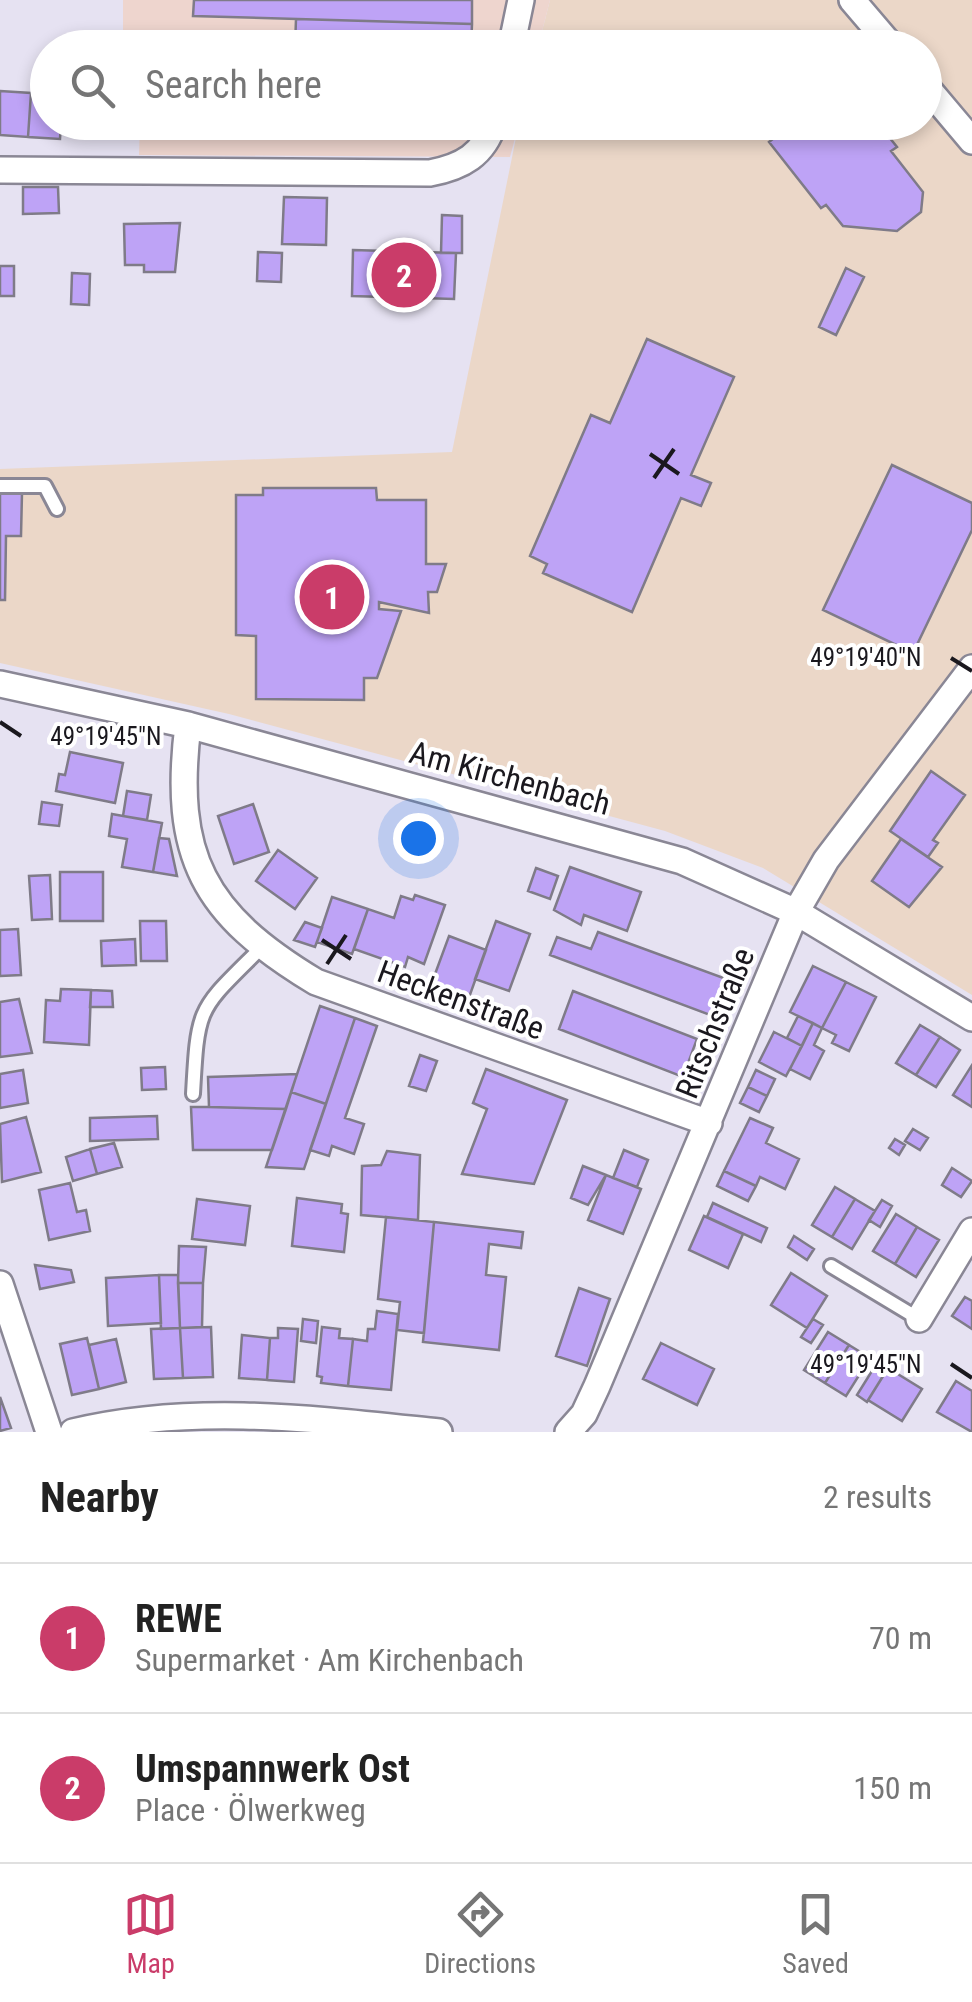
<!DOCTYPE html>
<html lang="en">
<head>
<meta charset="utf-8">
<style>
  :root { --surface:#fff; --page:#f2f2f2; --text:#222; --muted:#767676; --line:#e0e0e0; --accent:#ca3c69 }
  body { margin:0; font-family:"Roboto Condensed",sans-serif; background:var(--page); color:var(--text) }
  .you { position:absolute; left:418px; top:838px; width:35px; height:35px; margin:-25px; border:8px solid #fff; border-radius:50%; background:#1a73e8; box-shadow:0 0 0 15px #1a73e833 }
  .badge { display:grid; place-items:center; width:65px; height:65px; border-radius:50%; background:var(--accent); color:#fff; font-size:32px; font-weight:700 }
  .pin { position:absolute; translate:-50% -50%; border:5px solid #fff; box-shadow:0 2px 10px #0006 }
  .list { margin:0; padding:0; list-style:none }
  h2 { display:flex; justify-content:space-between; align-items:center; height:130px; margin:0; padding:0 40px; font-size:42px }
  h2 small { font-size:32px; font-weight:400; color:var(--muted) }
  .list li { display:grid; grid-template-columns:65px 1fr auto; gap:30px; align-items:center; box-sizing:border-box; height:150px; padding:0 40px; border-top:2px solid var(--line) }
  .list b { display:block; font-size:38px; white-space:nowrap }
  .list p { margin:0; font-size:32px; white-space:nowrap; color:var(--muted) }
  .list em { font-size:32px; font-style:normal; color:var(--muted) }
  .icon { flex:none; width:55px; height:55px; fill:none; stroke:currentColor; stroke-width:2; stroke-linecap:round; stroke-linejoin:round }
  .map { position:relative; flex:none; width:972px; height:1432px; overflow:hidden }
  .search { position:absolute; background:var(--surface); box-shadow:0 5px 15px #0003; left:30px; right:30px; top:30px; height:110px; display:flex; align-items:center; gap:25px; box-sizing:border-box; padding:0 35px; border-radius:55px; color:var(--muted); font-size:38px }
  .sheet { height:430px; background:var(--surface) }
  nav { display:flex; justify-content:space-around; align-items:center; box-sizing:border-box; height:140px; border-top:2px solid var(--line); background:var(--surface); font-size:28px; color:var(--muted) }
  nav a { display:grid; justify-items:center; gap:5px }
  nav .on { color:var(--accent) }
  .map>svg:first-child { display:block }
  .commercial { fill:#ebd7c8 }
  .industrial { fill:#eed5ce }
  .building { fill:#bea3f6; stroke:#7f7b88; stroke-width:2.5 }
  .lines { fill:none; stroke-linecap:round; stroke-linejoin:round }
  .service-casing { stroke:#8a8795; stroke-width:18 }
  .minor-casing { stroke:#8a8795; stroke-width:30 }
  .service { stroke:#fff; stroke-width:12 }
  .minor { stroke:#fff; stroke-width:25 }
  .ticks { fill:none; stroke:#1a181e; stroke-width:4 }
  .labels { text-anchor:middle; stroke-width:8; stroke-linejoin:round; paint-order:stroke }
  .street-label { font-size:32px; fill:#1a181e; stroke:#fff }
  .ticks-label { font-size:25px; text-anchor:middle; fill:#1a181e; stroke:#fff; stroke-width:8; stroke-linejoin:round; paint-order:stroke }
</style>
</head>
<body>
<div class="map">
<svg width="972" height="1432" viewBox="0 0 972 1432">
  <rect width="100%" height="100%" fill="#e6e2f2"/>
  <path class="commercial" d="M550,0h422v995l-209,-127 -98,-37 -436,-117 -229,-51v-194l452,-17 67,-329 405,-1v-74l-386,-1z"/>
  <path class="industrial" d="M123,0h427l-12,47 -396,1v-14l-19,-2z
    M140,123h379l-9,34 -371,-2z"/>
  <path class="building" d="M194,0h278v24l-279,-8z
    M296,19l176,5 -1,24h-176z
    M0,91l31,2 -3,44 -28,-2z
    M31,93l17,1v28h13l-1,17 -32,-2z
    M93,122h41v13l-41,-1z
    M794,122h83l20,25 -6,4 32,41 -2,20 -24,19 -54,-5 -17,-21 -5,3 -52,-66z
    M23,187h35l1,26 -36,1z
    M284,197l43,1 -1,47 -44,-1z
    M442,215l20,1v37h-21z
    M180,223l-5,49h-31v-7h-19l-1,-41z
    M353,250l103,3 -2,46 -102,-3z
    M258,252l24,1 -1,29 -24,-1z
    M0,266h14v30h-14z
    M846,268l18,9 -28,58 -17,-8z
    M72,273l18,1 -1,31 -18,-1z
    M647,339l87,38 -43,98 20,8 -10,23 -20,-8 -49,114 -89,-39 4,-9 -17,-8 61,-141 19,8z
    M892,465l80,38v27l-59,123 -90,-43z
    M263,488h113l1,12h49v64h20l-9,28h-9l1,21 -50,-11v7l22,2 -24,67h-13v22l-108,-1v-63l-20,-1v-140h27z
    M0,493h22l-1,43h-15l-1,64h-5z
    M70,752l53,11 -8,40 -59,-12 3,-17 6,1z
    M931,771l34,24 -32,45 5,3 -10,14 -38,-26z
    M127,791l24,4 -4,25 -24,-4z
    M42,802l20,3 -3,21 -20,-2z
    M253,804l16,48 -35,12 -16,-48z
    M112,814l50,9 -9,49 -31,-5 5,-28 -18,-3z
    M159,838l10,1 8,37 -24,-4z
    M901,839l41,28 -33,40 -37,-26z
    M278,850l39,28 -22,31 -39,-28z
    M570,867l71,25 -14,39 -43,-16 -3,10 -27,-15z
    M536,868l22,8 -8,23 -22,-8z
    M60,872h43v49h-43z
    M50,875l2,44 -20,1 -3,-44z
    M415,895l30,10 -21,59 -16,-7 -3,10 -51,-18 14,-40 26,9 7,-22 12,4z
    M332,897l36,12 -16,45 -35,-12z
    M140,921h26l1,40h-26z
    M496,921l34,13 -21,57 -34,-12z
    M305,922l17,6 -7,19 -21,-7z
    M18,929l3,46 -21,1v-46z
    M598,932l131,48 -8,24 -6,-2 -5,13 -160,-60 7,-18 34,12z
    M449,936l37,14 -19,53 -36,-18z
    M135,939l1,26 -34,1 -1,-25z
    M813,966l33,16 -24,46 -32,-16z
    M846,982l30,15 -27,54 -17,-8 4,-8 -14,-7z
    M61,989l30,1 -2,55 -45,-3 2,-42 14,1z
    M91,990l21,1 1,16h-23z
    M573,991l124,48 -14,38 -124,-48z
    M19,999l13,54 -32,4v-55z
    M320,1006l35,12 -29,86 -35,-12z
    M798,1016l15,7 -11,23 -15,-8z
    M355,1018l22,8 -32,92 19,6 -10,30 -22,-8 -3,10 -19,-6z
    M813,1023l9,5 -8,17 10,6 -14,28 -20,-10z
    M920,1025l20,12 -24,38 -20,-12z
    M774,1032l28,14 -16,30 -27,-14z
    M940,1037l20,13 -24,37 -20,-12z
    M420,1055l17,6 -11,30 -17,-5z
    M972,1065v42l-19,-12z
    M165,1067l1,22 -24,1 -1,-22z
    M486,1069l81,31 -33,84 -72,-10 25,-65 -14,-6z
    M23,1070l5,33 -28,5v-34z
    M756,1070l19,9 -8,17 -19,-9z
    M297,1074l-11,35 -77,-2 -1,-30z
    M748,1087l19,9 -8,16 -19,-9z
    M291,1092l35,12 -22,65 -38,-2z
    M191,1107h18l77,2 -14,41h-79z
    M157,1116l1,23 -68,2v-23z
    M26,1117l15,55 -39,10 -2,-58z
    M750,1118l23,10 -7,15 33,16 -14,30 -25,-12 -4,9 -32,-15z
    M913,1129l15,9 -8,12 -15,-9z
    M895,1139l10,6 -6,10 -10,-7z
    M114,1143l8,24 -25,7 -7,-25z
    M90,1149l7,25 -24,7 -7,-24z
    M624,1150l24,10 -11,27 -24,-9z
    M387,1151l33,4 -2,65 -57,-5 1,-49 19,-1z
    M583,1166l23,9 -18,30 -17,-7z
    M952,1168l20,13 -11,16 -19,-12z
    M724,1171l32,15 -8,15 -31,-15z
    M606,1175l35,14 -18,45 -35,-14z
    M70,1183l7,29 9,-2 4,21 -41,9 -10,-50z
    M835,1187l20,12 -23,38 -20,-12z
    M297,1198l45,6 -1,9 7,1 -4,38 -52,-6z
    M197,1199l53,7 -5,39 -53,-6z
    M855,1199l20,12 -23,38 -20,-12z
    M882,1200l10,6 -12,21 -11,-7z
    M713,1203l54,25 -6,14 -54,-25z
    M896,1214l21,13 -22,37 -22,-13z
    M704,1216l39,18 -15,34 -39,-18z
    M386,1217l48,5 -10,111 -27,-3 3,-28 -22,-3z
    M434,1222l89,10 -2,16 -32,-4 -3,31 20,2 -7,73 -76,-8z
    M917,1227l22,13 -23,37 -21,-13z
    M794,1236l20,13 -7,11 -19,-13z
    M179,1246l27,1 -3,36h-25z
    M35,1265l36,5 3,12 -34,7z
    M791,1273l36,23 -20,32 -36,-23z
    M159,1275l2,48 -53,3 -2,-48z
    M159,1275h19l2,53 -19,1z
    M178,1283h25l-1,44 -22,1z
    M579,1288l31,11 -23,67 -31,-10z
    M965,1297l7,4v28l-20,-13z
    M377,1311l21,3 -7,76 -43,-4 5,-47 14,2 1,-12h7z
    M303,1319l15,2 -2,22 -15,-2z
    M813,1319l10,6 -12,18 -10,-6z
    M211,1327l2,50 -30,1 -3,-50z
    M322,1327l18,2 -1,9 14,1 -5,47 -27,-3 1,-6 -5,-1z
    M180,1328l3,50 -29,1 -3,-50z
    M278,1328l20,1 -4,53 -27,-2 3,-42h8z
    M828,1332l21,13 -24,38 -21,-13z
    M242,1335l28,3 -3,42 -28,-2z
    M87,1338l12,51 -27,6 -12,-51z
    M116,1339l10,43 -27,7 -10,-44z
    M661,1343l53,26 -17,36 -54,-26z
    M849,1345l21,13 -24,38 -21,-13z
    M875,1366l10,7 -18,29 -10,-7z
    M888,1368l34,21 -20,32 -34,-21z
    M956,1381l16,10v41l-35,-20z
    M0,1397l11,31 -11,3z"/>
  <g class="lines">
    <defs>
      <path id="service" d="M0,486h45l12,23
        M193,1094c5,-91 5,-83 69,-147
        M831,1266l88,53"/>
      <path id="minor" d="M852,0l41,48
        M511,48l10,-48
        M924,84l48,57
        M0,170l430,3c32,-6 54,-18 64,-51
        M0,684l188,41 494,136 114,51 176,106
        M188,725c-16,131 15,189 128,257l393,141
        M0,1284l49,148
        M919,1319l53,-88
        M73,1432c121,-29 243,-13 366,0
        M568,1432l16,-18 13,-28 199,-474 30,-52 146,-192"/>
    </defs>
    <use href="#service" class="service-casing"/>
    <use href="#minor" class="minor-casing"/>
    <use href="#service" class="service"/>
    <use href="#minor" class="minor"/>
  </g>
  <path class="ticks" d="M650,454l29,20M654,478l20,-29M951,658l21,13M0,722l21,14M322,940l29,19M327,964l19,-29M951,1364l21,14"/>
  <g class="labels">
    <g class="street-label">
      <text transform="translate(510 778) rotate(15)" y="11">Am Kirchenbach</text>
      <text transform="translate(461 1000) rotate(20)" y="11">Heckenstraße</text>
      <text transform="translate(715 1023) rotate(-68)" y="11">Ritschstraße</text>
    </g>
  </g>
  <g class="ticks-label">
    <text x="866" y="666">49°19'40"N</text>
    <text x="106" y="745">49°19'45"N</text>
    <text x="866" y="1373">49°19'45"N</text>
  </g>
</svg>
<div class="you"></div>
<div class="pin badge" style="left:332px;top:597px">1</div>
<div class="pin badge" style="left:404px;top:275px">2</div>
<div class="search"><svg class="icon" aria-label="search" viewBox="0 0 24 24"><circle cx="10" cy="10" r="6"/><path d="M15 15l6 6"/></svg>Search here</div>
</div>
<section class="sheet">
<h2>Nearby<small>2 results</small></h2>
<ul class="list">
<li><span class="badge">1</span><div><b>REWE</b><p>Supermarket · Am Kirchenbach</p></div><em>70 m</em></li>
<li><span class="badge">2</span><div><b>Umspannwerk Ost</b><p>Place · Ölwerkweg</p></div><em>150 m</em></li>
</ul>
</section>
<nav>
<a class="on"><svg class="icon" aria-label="map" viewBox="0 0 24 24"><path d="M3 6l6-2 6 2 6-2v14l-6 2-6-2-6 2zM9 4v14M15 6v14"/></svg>Map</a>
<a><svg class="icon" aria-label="directions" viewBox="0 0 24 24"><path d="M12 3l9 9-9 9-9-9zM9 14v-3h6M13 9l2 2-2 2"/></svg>Directions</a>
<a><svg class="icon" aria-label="saved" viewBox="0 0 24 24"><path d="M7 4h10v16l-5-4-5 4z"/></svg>Saved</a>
</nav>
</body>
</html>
